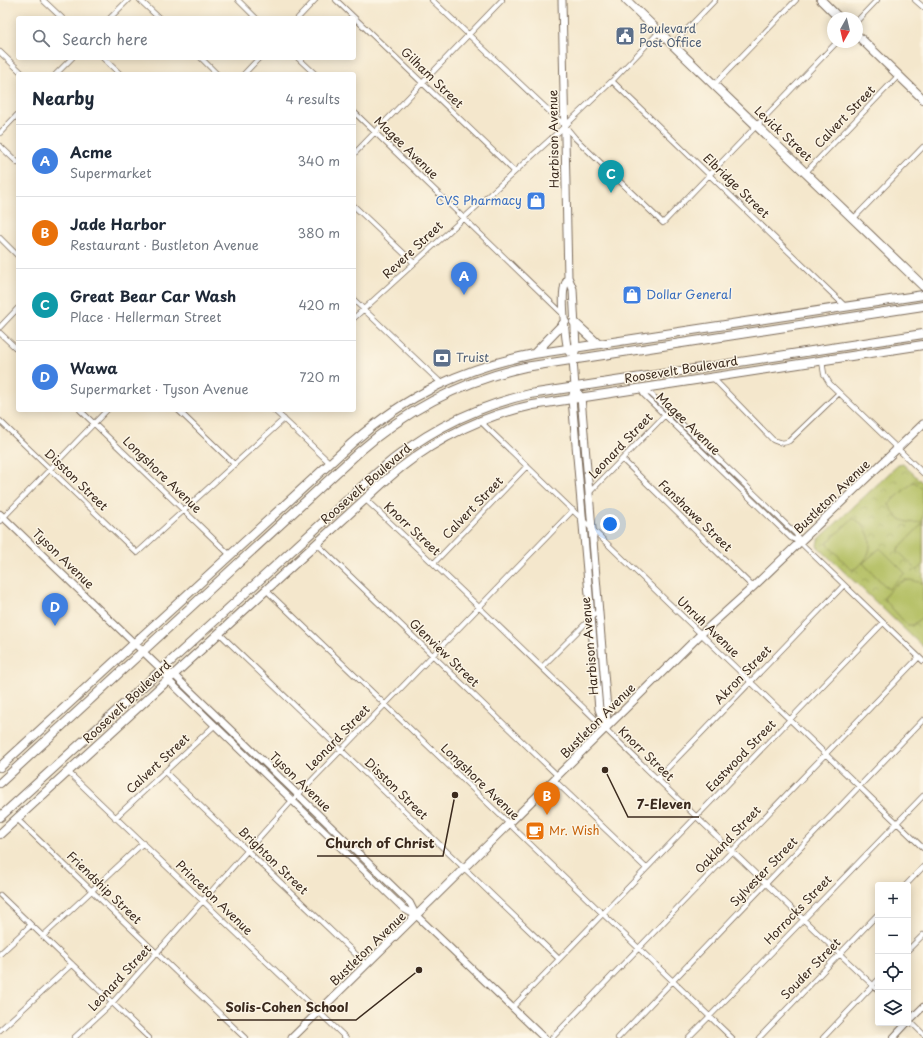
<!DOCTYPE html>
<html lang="en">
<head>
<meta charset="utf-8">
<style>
  :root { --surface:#fff; --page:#f6f6f7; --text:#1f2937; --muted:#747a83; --line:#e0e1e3; --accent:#c8321e }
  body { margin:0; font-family:"Playpen Sans",sans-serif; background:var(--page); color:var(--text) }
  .controls { position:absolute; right:12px; bottom:12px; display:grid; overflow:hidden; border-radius:4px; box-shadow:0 2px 10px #0003 }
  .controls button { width:36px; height:36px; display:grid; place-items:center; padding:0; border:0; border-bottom:1px solid var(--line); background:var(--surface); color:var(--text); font:20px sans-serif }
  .compass { position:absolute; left:827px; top:12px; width:36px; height:36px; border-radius:50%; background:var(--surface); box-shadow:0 2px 10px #0003; rotate:188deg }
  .you { position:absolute; left:610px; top:524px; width:14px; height:14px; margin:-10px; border:3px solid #fff; border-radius:50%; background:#1a73e8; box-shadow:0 0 0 6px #1a73e833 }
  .badge { display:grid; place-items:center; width:26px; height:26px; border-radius:50%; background:var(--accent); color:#fff; font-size:13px; font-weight:700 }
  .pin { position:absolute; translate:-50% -33px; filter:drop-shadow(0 1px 2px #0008) }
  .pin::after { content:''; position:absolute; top:21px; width:14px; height:12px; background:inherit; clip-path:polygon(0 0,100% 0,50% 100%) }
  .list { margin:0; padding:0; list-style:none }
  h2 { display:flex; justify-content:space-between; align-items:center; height:52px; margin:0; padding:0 16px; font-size:17px }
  h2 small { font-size:13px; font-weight:400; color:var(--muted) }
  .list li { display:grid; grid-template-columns:26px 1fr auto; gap:12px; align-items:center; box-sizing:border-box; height:72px; padding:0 16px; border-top:1px solid var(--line) }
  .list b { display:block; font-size:15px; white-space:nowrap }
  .list p { margin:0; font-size:13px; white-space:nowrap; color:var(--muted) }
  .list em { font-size:13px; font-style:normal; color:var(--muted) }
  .icon { flex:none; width:22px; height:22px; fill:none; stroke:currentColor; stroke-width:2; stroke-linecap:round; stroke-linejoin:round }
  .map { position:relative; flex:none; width:923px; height:1038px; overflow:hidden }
  .search { position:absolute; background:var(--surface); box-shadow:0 2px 10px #0003; left:16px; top:16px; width:340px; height:44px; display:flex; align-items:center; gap:10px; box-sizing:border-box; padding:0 14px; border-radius:4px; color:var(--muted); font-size:15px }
  .panel { position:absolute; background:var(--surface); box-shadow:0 2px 10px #0003; left:16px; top:72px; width:340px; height:340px; border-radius:4px }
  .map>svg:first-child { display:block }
  .park { fill:url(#park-crowns); stroke:#76743e }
  .garden { fill:#b1bd5e; stroke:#76743e }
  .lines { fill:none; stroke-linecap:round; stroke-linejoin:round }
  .street-casing { stroke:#7c6c5b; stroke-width:6 }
  .secondary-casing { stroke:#7c6c5b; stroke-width:8 }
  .primary-casing { stroke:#7c6c5b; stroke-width:9 }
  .highway-casing { stroke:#7c6c5b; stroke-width:10 }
  .street { stroke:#fff; stroke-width:4.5 }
  .secondary { stroke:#fff; stroke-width:6 }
  .primary { stroke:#fff; stroke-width:7 }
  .highway { stroke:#fff; stroke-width:8 }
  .labels { text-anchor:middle; stroke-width:3; stroke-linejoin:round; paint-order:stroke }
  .service-label { font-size:12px; fill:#4e5e75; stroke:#fcf5e5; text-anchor:start }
  .street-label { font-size:12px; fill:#3b2a1e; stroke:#fcf5e5 }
  .shop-label { font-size:12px; fill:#366cbe; stroke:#fcf5e5; text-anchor:end }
  .food-label { font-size:12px; fill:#c56008; stroke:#fcf5e5; text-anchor:start }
  .leader { fill:none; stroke:#3b2a1e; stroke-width:1.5 }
  .callout-dot { fill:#3b2a1e; stroke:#fcf5e5; stroke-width:1.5 }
  .callout-label { font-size:13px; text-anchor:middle; font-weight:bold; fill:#3b2a1e; stroke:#fcf5e5; stroke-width:3; stroke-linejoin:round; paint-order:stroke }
</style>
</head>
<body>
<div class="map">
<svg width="923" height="1038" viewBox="0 0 923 1038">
  <defs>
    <pattern id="park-crowns" width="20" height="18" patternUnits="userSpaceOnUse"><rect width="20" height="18" fill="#b1bd5e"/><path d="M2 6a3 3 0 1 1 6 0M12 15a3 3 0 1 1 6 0" fill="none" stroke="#919a4d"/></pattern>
  </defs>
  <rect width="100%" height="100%" fill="#fcf5e5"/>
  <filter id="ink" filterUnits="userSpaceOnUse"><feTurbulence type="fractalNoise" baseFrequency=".025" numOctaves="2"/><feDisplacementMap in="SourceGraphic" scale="8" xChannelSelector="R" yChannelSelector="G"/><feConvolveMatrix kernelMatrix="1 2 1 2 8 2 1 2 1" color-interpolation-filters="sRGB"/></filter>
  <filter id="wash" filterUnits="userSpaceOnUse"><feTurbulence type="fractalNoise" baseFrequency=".012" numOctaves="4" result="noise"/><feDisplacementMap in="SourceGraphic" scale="16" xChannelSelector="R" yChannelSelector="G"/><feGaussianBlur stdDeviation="0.9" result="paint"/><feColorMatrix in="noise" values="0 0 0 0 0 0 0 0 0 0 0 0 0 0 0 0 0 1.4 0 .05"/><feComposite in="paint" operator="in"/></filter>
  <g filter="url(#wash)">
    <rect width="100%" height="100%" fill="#f4e7cc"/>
    <path class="park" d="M903,464l20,19v164l-106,-101 1,-6 80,-75z"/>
    <path class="garden" d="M913,482l3,1 7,7v31c-15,5 -29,-2 -34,-17z
      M853,518c23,12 23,41 -1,52l-24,-25v-3z
      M923,523v41l-6,6 -20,-20z
      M880,548l25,25 -17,16 -25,-26z
      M910,580l13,3v33l-10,9h-6l-23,-26c5,-11 14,-18 26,-19z"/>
  </g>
  <g filter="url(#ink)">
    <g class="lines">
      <defs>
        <path id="street" d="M43,0l19,18
          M140,0l19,18
          M238,0l18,18
          M336,0l178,171
          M432,0l133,126 10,12 88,85 174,-181
          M915,0l8,7
          M110,18l18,-18
          M298,18l17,-18
          M857,21l20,-21
          M672,45l43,-45
          M0,52l23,22
          M103,58l17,16
          M201,58l16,16
          M298,58l17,16
          M56,74l16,-16
          M244,74l15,-16
          M612,81l234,226
          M714,85l82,-85
          M354,112l210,203
          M0,133l18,-19
          M0,146l18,17
          M354,154l148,-154
          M806,172l93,-97
          M354,206l60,57
          M854,218l69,-71
          M0,238l18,18
          M354,300l87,83
          M354,318l211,-192 47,-45 47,-49
          M0,327l18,-19
          M0,333l18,17
          M822,361l2,13 6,10 93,89
          M712,377l61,63c6,3 11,4 16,1l50,-48
          M640,388l4,7 147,143 9,4 6,6 117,113
          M642,390l9,4 145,140 4,8
          M80,410l150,145
          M178,410l57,55
          M274,410l56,53
          M0,421l137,132 147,-134
          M480,421l443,427
          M622,459l131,128
          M589,493l77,-79
          M365,499c173,162 340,329 513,491
          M0,521l107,-111
          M316,543l242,233
          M434,563l93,-97
          M266,590l466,448
          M219,633l340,326
          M542,667l56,-56
          M68,772l278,266
          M165,772l202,193
          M657,779l187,-194
          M554,780l92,88
          M115,818l100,-93
          M17,819l228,219
          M906,885l17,-18
          M0,895l149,143
          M43,936l100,-93
          M908,950l15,-15
          M0,954l31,-29
          M512,1008l371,-385
          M908,1019l15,15
          M0,1030l72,-66
          M74,1038l38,-35 177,-199 284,-294
          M552,1038l367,-381
          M618,1038l305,-318
          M688,1038l22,-22 213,-220
          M759,1038l119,-124
          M823,1038l55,-58"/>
        <path id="secondary" d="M0,514l162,156 6,10 236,229 13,7 127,122
          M162,670l12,5 236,228 6,12
          M908,1022l15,-15
          M893,1038l14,-15"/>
        <path id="primary" d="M562,0l6,277 5,12 3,59 -3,12 2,27 -3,12 27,310 7,20
          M568,277c-1,4 -4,8 -4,12 -2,9 1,56 5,63
          M578,393l3,4 26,312 -1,16
          M292,1038l409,-404 52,-47 170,-163"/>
        <path id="highway" d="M626,0l297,286
          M821,0l18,18
          M857,35l66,64
          M574,322l24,22
          M534,354l31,-32
          M0,767l352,-324c55,-48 111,-75 182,-89l389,-59
          M0,783l360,-332c48,-42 102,-70 165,-84l398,-61
          M0,817l378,-345c45,-39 95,-65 152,-78l393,-60
          M0,834l386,-354c43,-38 91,-63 147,-75l390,-60"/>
      </defs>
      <use href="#street" class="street-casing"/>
      <use href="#secondary" class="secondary-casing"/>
      <use href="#primary" class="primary-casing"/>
      <use href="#highway" class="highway-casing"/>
      <use href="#street" class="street"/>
      <use href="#secondary" class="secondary"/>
      <use href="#primary" class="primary"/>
      <use href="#highway" class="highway"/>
    </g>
  </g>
  <defs>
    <symbol id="civic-square" viewBox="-11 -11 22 22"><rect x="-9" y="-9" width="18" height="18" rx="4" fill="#5c6f8a" stroke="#fcf5e5"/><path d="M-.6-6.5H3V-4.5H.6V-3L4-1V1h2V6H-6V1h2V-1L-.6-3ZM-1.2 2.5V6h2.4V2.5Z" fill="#fff"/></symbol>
    <symbol id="shop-square" viewBox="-11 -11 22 22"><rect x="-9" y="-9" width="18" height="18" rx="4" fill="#3f7fe0" stroke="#fcf5e5"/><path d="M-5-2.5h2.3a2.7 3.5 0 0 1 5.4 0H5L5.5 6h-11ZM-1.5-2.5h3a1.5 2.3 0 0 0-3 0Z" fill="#fff"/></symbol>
    <symbol id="bank-square" viewBox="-11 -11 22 22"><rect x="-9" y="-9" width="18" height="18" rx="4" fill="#5c6f8a" stroke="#fcf5e5"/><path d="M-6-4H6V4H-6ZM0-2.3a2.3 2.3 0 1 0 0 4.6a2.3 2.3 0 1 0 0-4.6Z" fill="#fff"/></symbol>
    <symbol id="cafe-square" viewBox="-11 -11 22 22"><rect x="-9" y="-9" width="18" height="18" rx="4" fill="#e8710a" stroke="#fcf5e5"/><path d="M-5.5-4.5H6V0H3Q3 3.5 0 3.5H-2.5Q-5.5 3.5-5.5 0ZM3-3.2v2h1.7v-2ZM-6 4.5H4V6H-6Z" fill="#fff"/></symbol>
  </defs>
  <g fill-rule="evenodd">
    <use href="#civic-square" x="614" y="25" width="22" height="22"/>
    <use href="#shop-square" x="525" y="190" width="22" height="22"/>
    <use href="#shop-square" x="621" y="284" width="22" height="22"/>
    <use href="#bank-square" x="431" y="347" width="22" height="22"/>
    <use href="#cafe-square" x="524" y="820" width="22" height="22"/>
  </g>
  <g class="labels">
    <g class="service-label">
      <text x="639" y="33">Boulevard<tspan x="639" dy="14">Post Office</tspan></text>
      <text x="456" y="362">Truist</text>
    </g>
    <g class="street-label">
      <text transform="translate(432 78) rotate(44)" y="4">Gilham Street</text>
      <text transform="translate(845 117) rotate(-46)" y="4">Calvert Street</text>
      <text transform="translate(783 134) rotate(43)" y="4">Levick Street</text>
      <text transform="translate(554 139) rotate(-91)" y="4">Harbison Avenue</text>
      <text transform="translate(406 148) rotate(44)" y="4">Magee Avenue</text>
      <text transform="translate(736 186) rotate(44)" y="4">Elbridge Street</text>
      <text transform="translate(413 250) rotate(-43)" y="4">Revere Street</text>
      <text transform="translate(681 370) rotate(-9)" y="4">Roosevelt Boulevard</text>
      <text transform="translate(688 424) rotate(44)" y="4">Magee Avenue</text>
      <text transform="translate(621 446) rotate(-46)" y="4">Leonard Street</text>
      <text transform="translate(162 475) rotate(44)" y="4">Longshore Avenue</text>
      <text transform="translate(76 480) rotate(44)" y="4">Disston Street</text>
      <text transform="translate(366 484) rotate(-41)" y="4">Roosevelt Boulevard</text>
      <text transform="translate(832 497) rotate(-44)" y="4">Bustleton Avenue</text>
      <text transform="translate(473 508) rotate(-46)" y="4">Calvert Street</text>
      <text transform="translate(695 516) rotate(44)" y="4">Fanshawe Street</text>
      <text transform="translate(412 529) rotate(43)" y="4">Knorr Street</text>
      <text transform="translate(63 559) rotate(44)" y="4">Tyson Avenue</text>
      <text transform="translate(708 627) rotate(44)" y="4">Unruh Avenue</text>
      <text transform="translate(590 646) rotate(-95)" y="4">Harbison Avenue</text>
      <text transform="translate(444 653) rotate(44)" y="4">Glenview Street</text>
      <text transform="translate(743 675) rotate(-46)" y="4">Akron Street</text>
      <text transform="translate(127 702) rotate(-43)" y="4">Roosevelt Boulevard</text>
      <text transform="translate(598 721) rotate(-45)" y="4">Bustleton Avenue</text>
      <text transform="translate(338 738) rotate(-46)" y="4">Leonard Street</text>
      <text transform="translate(646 754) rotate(44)" y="4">Knorr Street</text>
      <text transform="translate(741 756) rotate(-46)" y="4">Eastwood Street</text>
      <text transform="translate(158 764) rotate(-43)" y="4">Calvert Street</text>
      <text transform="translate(300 782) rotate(44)" y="4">Tyson Avenue</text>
      <text transform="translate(480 782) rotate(44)" y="4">Longshore Avenue</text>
      <text transform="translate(396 789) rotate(44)" y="4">Disston Street</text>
      <text transform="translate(728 840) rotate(-46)" y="4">Oakland Street</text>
      <text transform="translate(273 861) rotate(44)" y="4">Brighton Street</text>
      <text transform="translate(764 872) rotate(-46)" y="4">Sylvester Street</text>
      <text transform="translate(104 888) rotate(44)" y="4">Friendship Street</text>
      <text transform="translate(214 898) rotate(44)" y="4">Princeton Avenue</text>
      <text transform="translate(798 910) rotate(-46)" y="4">Horrocks Street</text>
      <text transform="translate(368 949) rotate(-44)" y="4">Bustleton Avenue</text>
      <text transform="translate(811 969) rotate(-46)" y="4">Souder Street</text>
      <text transform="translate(120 978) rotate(-47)" y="4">Leonard Street</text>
    </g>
    <g class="shop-label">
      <text x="522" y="205">CVS Pharmacy</text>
      <text x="646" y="299" text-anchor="start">Dollar General</text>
    </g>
    <g class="food-label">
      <text x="549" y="835">Mr. Wish</text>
    </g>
  </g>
  <path class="leader" d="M605 770L628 817H699M455 795L443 856H317M419 970L356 1020H217"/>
  <g class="callout-dot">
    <circle cx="605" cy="770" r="4"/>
    <circle cx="455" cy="795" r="4"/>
    <circle cx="419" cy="970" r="4"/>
  </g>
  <g class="callout-label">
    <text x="664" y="809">7-Eleven</text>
    <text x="380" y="848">Church of Christ</text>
    <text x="287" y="1012">Solis-Cohen School</text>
  </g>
</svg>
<div class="controls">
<button>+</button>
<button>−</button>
<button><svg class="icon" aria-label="locate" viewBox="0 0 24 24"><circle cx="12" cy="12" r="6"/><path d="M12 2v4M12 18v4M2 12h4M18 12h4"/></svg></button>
<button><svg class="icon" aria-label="layers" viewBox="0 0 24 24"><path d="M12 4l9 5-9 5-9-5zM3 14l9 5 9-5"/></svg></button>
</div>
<svg class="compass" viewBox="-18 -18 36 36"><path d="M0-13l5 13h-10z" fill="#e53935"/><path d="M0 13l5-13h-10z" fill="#747a83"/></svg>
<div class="you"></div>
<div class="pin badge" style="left:464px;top:295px;background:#3f7fe0">A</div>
<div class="pin badge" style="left:547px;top:815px;background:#e8710a">B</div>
<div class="pin badge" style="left:611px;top:193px;background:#0f9aa8">C</div>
<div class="pin badge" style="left:55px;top:626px;background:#3f7fe0">D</div>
<div class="search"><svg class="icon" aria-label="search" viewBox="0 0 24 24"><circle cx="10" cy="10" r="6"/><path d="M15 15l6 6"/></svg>Search here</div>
<section class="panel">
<h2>Nearby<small>4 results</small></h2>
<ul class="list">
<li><span class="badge" style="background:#3f7fe0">A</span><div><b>Acme</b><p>Supermarket</p></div><em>340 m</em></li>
<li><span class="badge" style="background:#e8710a">B</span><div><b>Jade Harbor</b><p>Restaurant · Bustleton Avenue</p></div><em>380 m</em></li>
<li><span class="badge" style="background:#0f9aa8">C</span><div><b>Great Bear Car Wash</b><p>Place · Hellerman Street</p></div><em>420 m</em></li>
<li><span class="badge" style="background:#3f7fe0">D</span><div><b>Wawa</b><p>Supermarket · Tyson Avenue</p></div><em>720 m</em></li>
</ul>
</section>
</div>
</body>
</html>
